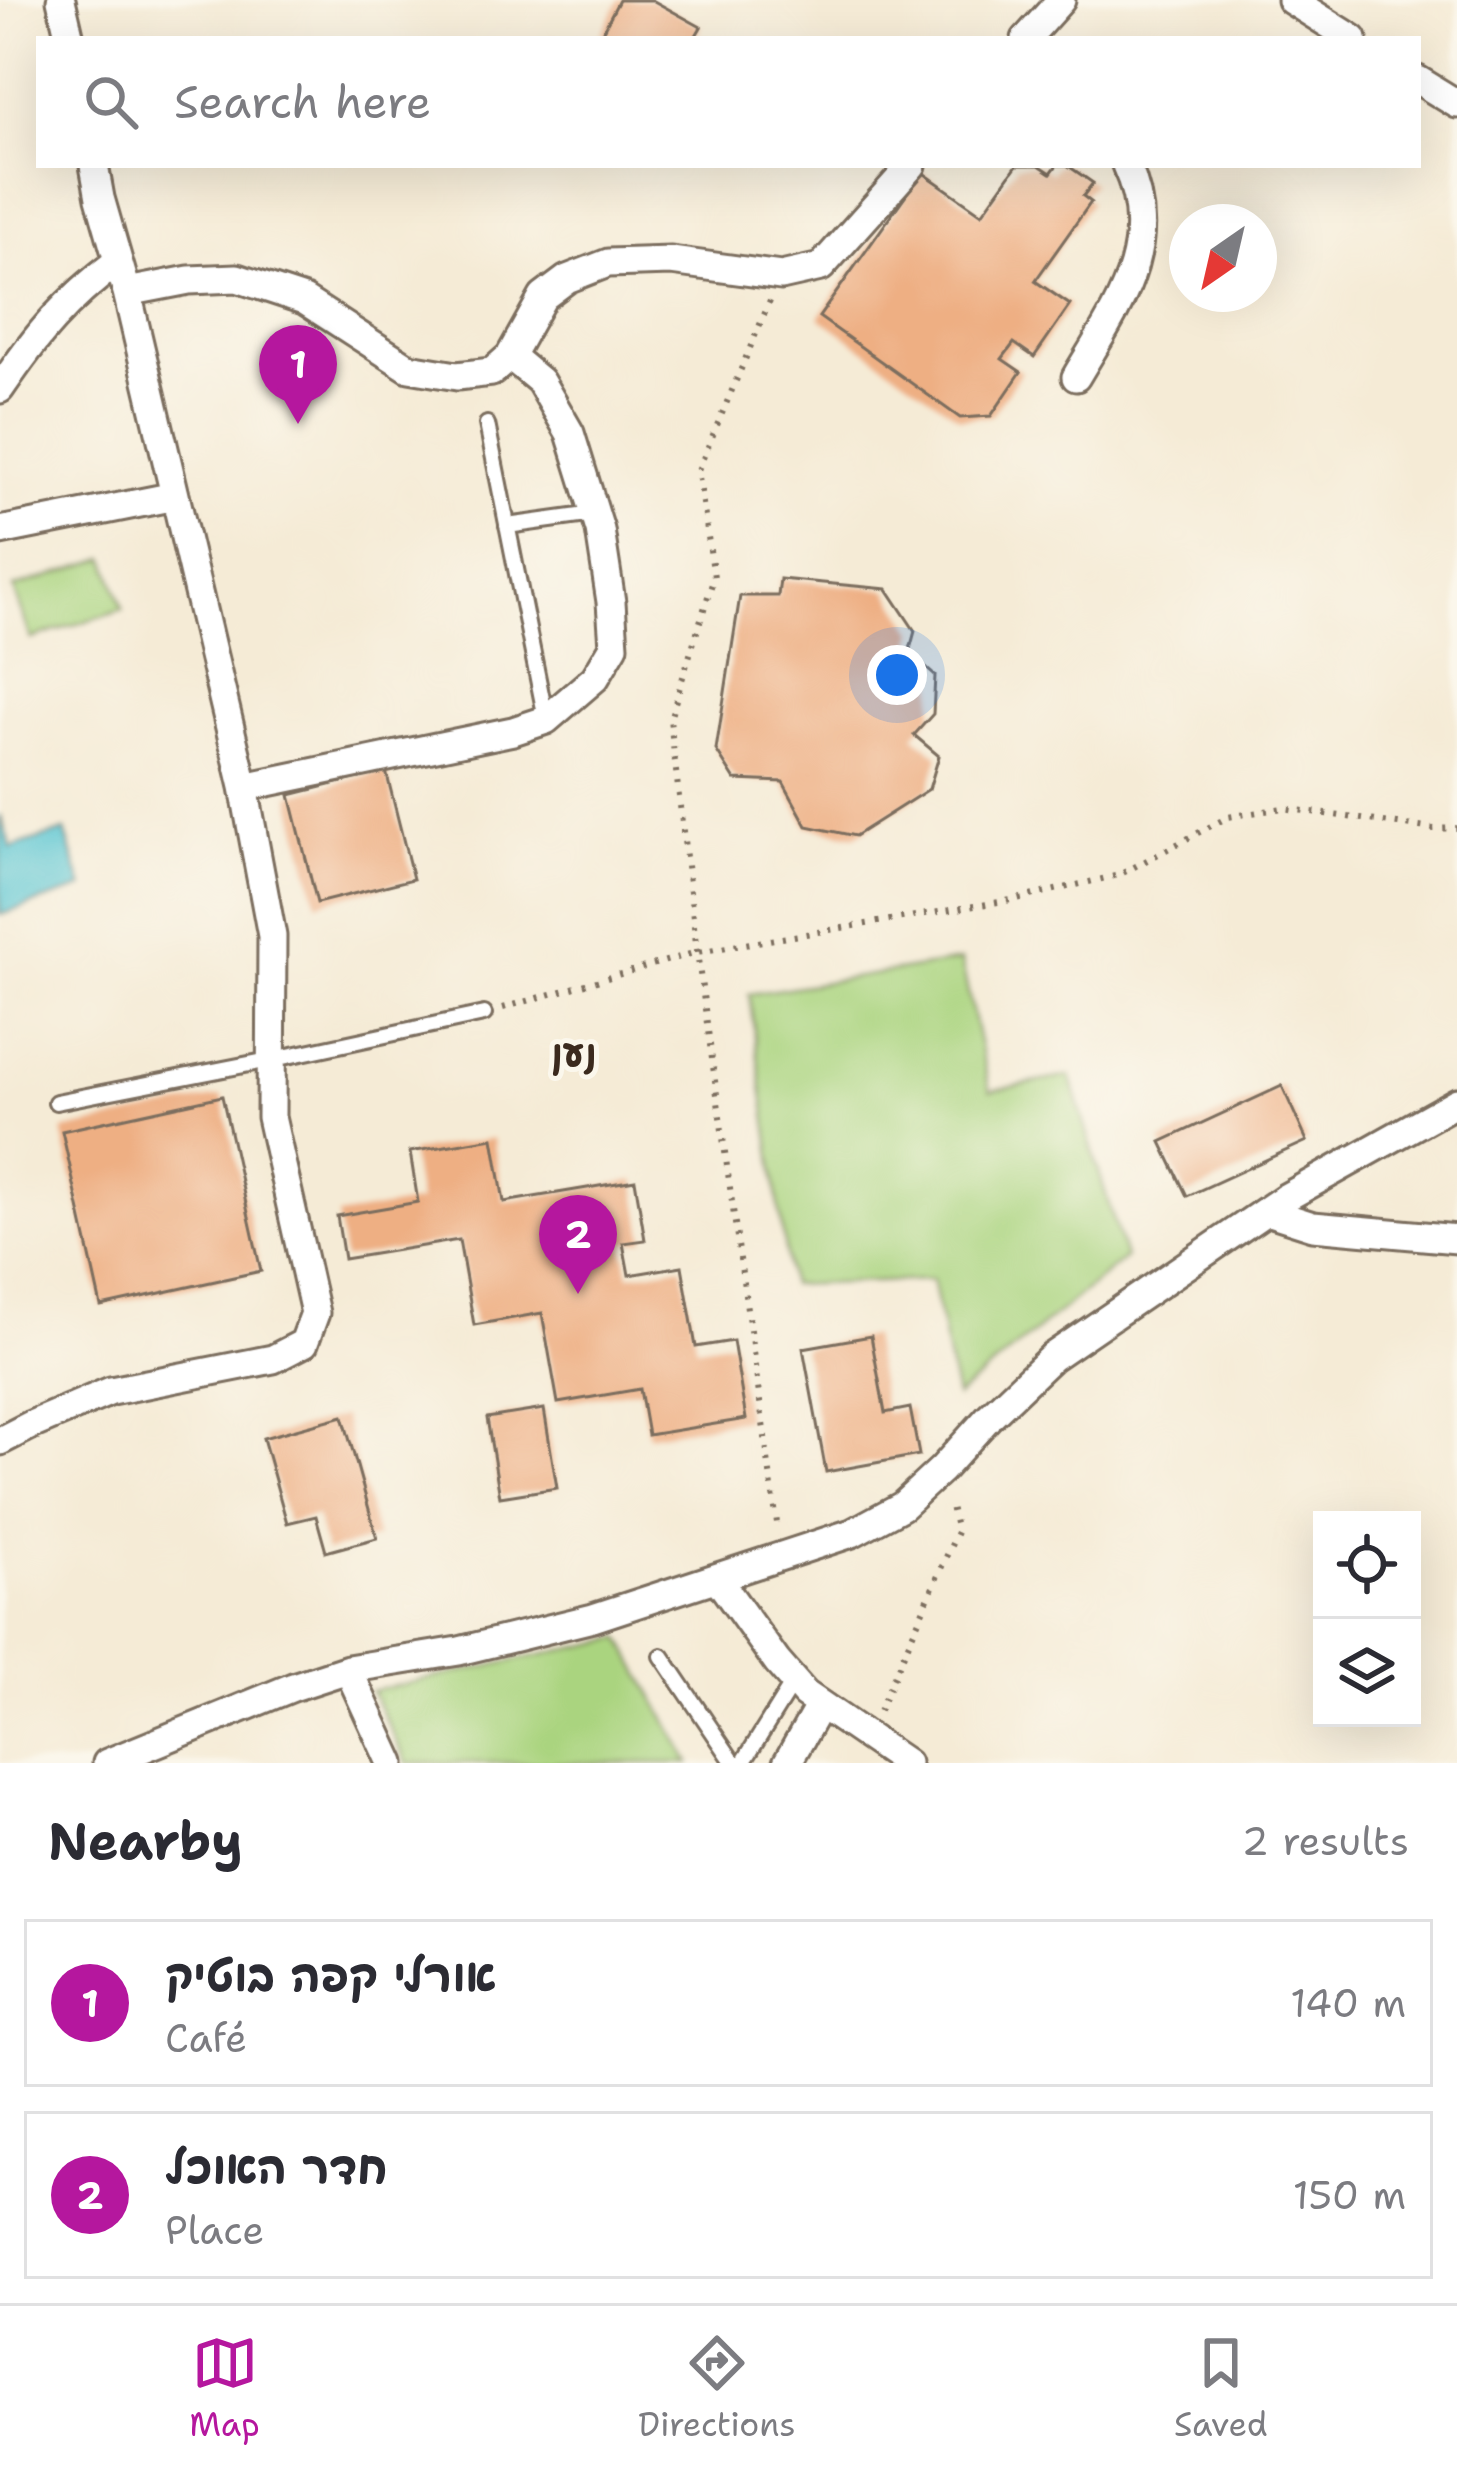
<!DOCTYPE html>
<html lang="en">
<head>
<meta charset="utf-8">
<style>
  :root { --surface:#fff; --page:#f2f2f3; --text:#2b2b33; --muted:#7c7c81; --line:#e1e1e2; --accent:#b5179e }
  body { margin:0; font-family:"Shantell Sans","Playpen Sans Hebrew",sans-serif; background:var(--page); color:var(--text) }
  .controls { position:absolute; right:36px; bottom:36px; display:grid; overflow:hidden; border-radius:0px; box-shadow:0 12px 48px #0002 }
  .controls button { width:108px; height:108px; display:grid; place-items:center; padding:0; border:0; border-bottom:3px solid var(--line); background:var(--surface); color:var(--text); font:60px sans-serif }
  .compass { position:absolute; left:1169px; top:204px; width:108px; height:108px; border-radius:50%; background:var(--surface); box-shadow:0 12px 48px #0002; rotate:214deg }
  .you { position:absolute; left:897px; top:675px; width:42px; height:42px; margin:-30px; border:9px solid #fff; border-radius:50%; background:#1a73e8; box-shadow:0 0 0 18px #1a73e833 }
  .badge { display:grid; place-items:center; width:78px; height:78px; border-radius:50%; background:var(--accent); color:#fff; font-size:39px; font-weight:700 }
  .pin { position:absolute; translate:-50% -99px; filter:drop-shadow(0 3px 6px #0008) }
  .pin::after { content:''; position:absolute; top:63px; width:42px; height:36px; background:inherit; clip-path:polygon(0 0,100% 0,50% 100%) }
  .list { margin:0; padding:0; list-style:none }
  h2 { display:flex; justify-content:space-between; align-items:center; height:156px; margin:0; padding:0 48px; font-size:51px }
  h2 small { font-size:39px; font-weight:400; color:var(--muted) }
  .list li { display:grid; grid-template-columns:78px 1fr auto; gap:36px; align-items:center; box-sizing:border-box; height:168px; margin:0 24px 24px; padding:0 24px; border:3px solid var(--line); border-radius:0px }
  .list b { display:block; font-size:45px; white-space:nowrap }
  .list p { margin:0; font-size:39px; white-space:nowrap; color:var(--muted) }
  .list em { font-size:39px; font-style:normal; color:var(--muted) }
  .icon { flex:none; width:66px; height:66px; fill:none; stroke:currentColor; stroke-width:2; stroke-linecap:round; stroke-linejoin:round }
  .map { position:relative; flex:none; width:1457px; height:1763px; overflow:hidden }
  .search { position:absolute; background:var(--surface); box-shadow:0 12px 48px #0002; left:36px; right:36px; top:36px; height:132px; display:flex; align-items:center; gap:30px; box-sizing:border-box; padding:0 42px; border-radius:0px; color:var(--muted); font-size:45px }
  .sheet { height:540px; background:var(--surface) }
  nav { display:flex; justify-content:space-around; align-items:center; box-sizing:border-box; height:168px; border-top:3px solid var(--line); background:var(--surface); font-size:33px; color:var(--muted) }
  nav a { display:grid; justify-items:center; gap:6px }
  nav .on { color:var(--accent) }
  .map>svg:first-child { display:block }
  .green { fill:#aad47f; stroke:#727f4e; stroke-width:3 }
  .water { fill:#59c5d1; stroke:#4a7878; stroke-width:3 }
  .building { fill:#eeaf83 }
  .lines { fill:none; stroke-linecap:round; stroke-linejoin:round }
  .service-casing { stroke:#7c6e5e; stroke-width:20 }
  .minor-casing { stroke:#7c6e5e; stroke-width:33 }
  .path { stroke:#7c6e5e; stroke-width:6; stroke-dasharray:3 9; stroke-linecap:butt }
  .service { stroke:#fff; stroke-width:14 }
  .minor { stroke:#fff; stroke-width:27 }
  .labels { text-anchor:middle; stroke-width:10; stroke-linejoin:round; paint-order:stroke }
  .quarter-label { font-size:36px; font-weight:bold; fill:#3b2a1e; stroke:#fbf7ec }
</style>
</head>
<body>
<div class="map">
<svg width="1457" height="1763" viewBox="0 0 1457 1763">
  <rect width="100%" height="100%" fill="#fbf7ec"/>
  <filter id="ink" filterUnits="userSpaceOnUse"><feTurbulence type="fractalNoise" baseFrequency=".00833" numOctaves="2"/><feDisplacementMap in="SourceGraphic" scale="24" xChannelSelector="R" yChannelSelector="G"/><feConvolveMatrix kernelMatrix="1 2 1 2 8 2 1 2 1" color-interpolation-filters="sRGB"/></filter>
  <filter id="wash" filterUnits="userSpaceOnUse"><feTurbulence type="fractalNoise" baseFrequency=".004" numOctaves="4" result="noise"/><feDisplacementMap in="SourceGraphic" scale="48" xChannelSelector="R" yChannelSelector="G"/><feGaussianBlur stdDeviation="2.7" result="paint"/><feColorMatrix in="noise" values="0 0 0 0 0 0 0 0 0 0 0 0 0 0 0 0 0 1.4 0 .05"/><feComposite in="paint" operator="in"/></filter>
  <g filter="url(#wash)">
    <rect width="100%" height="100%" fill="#f5ebd6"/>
    <path class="green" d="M106,558l17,51 -92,30 -17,-51z
      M961,961l29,130 80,-15 55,182 -169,139 -24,-117 -142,5 -41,-291z
      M621,1638l69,125h-283l-36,-72z"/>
    <path class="water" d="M0,815l11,33 54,-17 18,57 -83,27z"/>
    <g id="blocks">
      <path class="building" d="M619,0h33l49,27 -7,12h-83l-10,-5z
        M1017,165h22l12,8 6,-8h10l26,18 -10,13 8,6 -56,79 35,24 -36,52 -20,-14 -12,16 19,13 -30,44 -31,2 -141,-101 103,-145 60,42z
        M780,579l107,10 28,42 -6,22 26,23 -2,38 -19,21 25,21 -10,33 -74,47 -48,-10 -24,-44 -48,-2 -19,-30 24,-154h38z
        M386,771l27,108 -96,24 -27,-108z
        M1282,1086l25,55 -120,55 -26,-54z
        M222,1096l39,175 -160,35 -39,-175z
        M493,1138l11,64 131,-22 10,60 -22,3 6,32 53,-9 14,81 37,-6 13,78 -98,16 -8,-46 -82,14 -16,-90 -68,12 -15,-85 -115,19 -7,-43 81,-14 -8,-50z
        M871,1336l14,77 25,-5 9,47 -93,17 -23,-124z
        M544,1409l13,79 -57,9 -13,-79z
        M343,1416l34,122 -51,14 -10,-36 -29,7 -24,-85z"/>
    </g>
  </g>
  <g filter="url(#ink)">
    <use href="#blocks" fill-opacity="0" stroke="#7c6e5e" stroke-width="3"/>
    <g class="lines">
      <defs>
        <path id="service" d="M487,424l59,295
          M507,526l87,-12
          M56,1102l213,-42 215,-46
          M662,1656l72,107
          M743,1763l51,-82"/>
        <path id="minor" d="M61,0l9,39
          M1291,0l62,39
          M1026,39l35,-39
          M1418,80l39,24
          M127,292l62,-12 48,-2 67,22 105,68 48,8 35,-4 18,-16 33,-59 24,-18 41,-16 63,-2 110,15 40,-9 91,-102
          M1076,377c40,-68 88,-130 50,-212
          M0,389c38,-56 64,-87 118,-128
          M0,531l175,-35
          M244,787l269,-56 33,-11 49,-42 19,-32 -3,-44 -11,-72 -30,-97 -30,-52 -30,-25
          M1266,1211l47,15 144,13
          M0,1441l31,-16 80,-34 162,-32 31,-16 11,-30 -44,-196 1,-181 -28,-149 -117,-495 -27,-94 -6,-33
          M717,1578l60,84 28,32 101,69
          M348,1669l43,94
          M107,1763l186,-76 55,-18 111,-18 134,-33 259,-85 50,-27 40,-37 47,-52 63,-60 233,-159 172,-96
          M787,1763l33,-58"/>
      </defs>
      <use href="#service" class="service-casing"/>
      <use href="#minor" class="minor-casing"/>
      <path class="path" d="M770,301l-72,169 16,107 -44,142 27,233 80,571
        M503,1008l194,-56 320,-53 102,-24 109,-58 55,-9 151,21 23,-1
        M879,1711l78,-179 -7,-30"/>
      <use href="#service" class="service"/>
      <use href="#minor" class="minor"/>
    </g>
  </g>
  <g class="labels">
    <g class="quarter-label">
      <text x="574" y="1066">נען</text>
    </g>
  </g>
</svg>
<div class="controls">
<button><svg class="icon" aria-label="locate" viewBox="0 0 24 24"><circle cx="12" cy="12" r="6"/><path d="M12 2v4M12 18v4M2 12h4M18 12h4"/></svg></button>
<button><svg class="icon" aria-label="layers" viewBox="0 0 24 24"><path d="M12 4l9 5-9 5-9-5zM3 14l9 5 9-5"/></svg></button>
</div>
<svg class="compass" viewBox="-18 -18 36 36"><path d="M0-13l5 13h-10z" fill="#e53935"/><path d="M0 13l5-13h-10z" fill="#7c7c81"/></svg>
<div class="you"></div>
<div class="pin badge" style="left:298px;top:424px">1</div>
<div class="pin badge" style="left:578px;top:1294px">2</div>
<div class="search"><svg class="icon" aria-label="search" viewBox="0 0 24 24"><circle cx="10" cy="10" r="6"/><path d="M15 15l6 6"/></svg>Search here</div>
</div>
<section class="sheet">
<h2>Nearby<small>2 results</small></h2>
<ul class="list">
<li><span class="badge">1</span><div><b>אורלי קפה בוטיק</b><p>Café</p></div><em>140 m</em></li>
<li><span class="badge">2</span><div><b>חדר האוכל</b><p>Place</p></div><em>150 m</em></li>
</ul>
</section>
<nav>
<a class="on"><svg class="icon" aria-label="map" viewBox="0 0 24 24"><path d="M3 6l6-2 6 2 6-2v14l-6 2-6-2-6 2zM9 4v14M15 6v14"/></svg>Map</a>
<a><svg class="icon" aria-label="directions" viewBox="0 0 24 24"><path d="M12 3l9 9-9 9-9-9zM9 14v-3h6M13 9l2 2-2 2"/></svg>Directions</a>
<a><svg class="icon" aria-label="saved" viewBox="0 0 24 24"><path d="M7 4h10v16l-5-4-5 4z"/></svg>Saved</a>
</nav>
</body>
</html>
